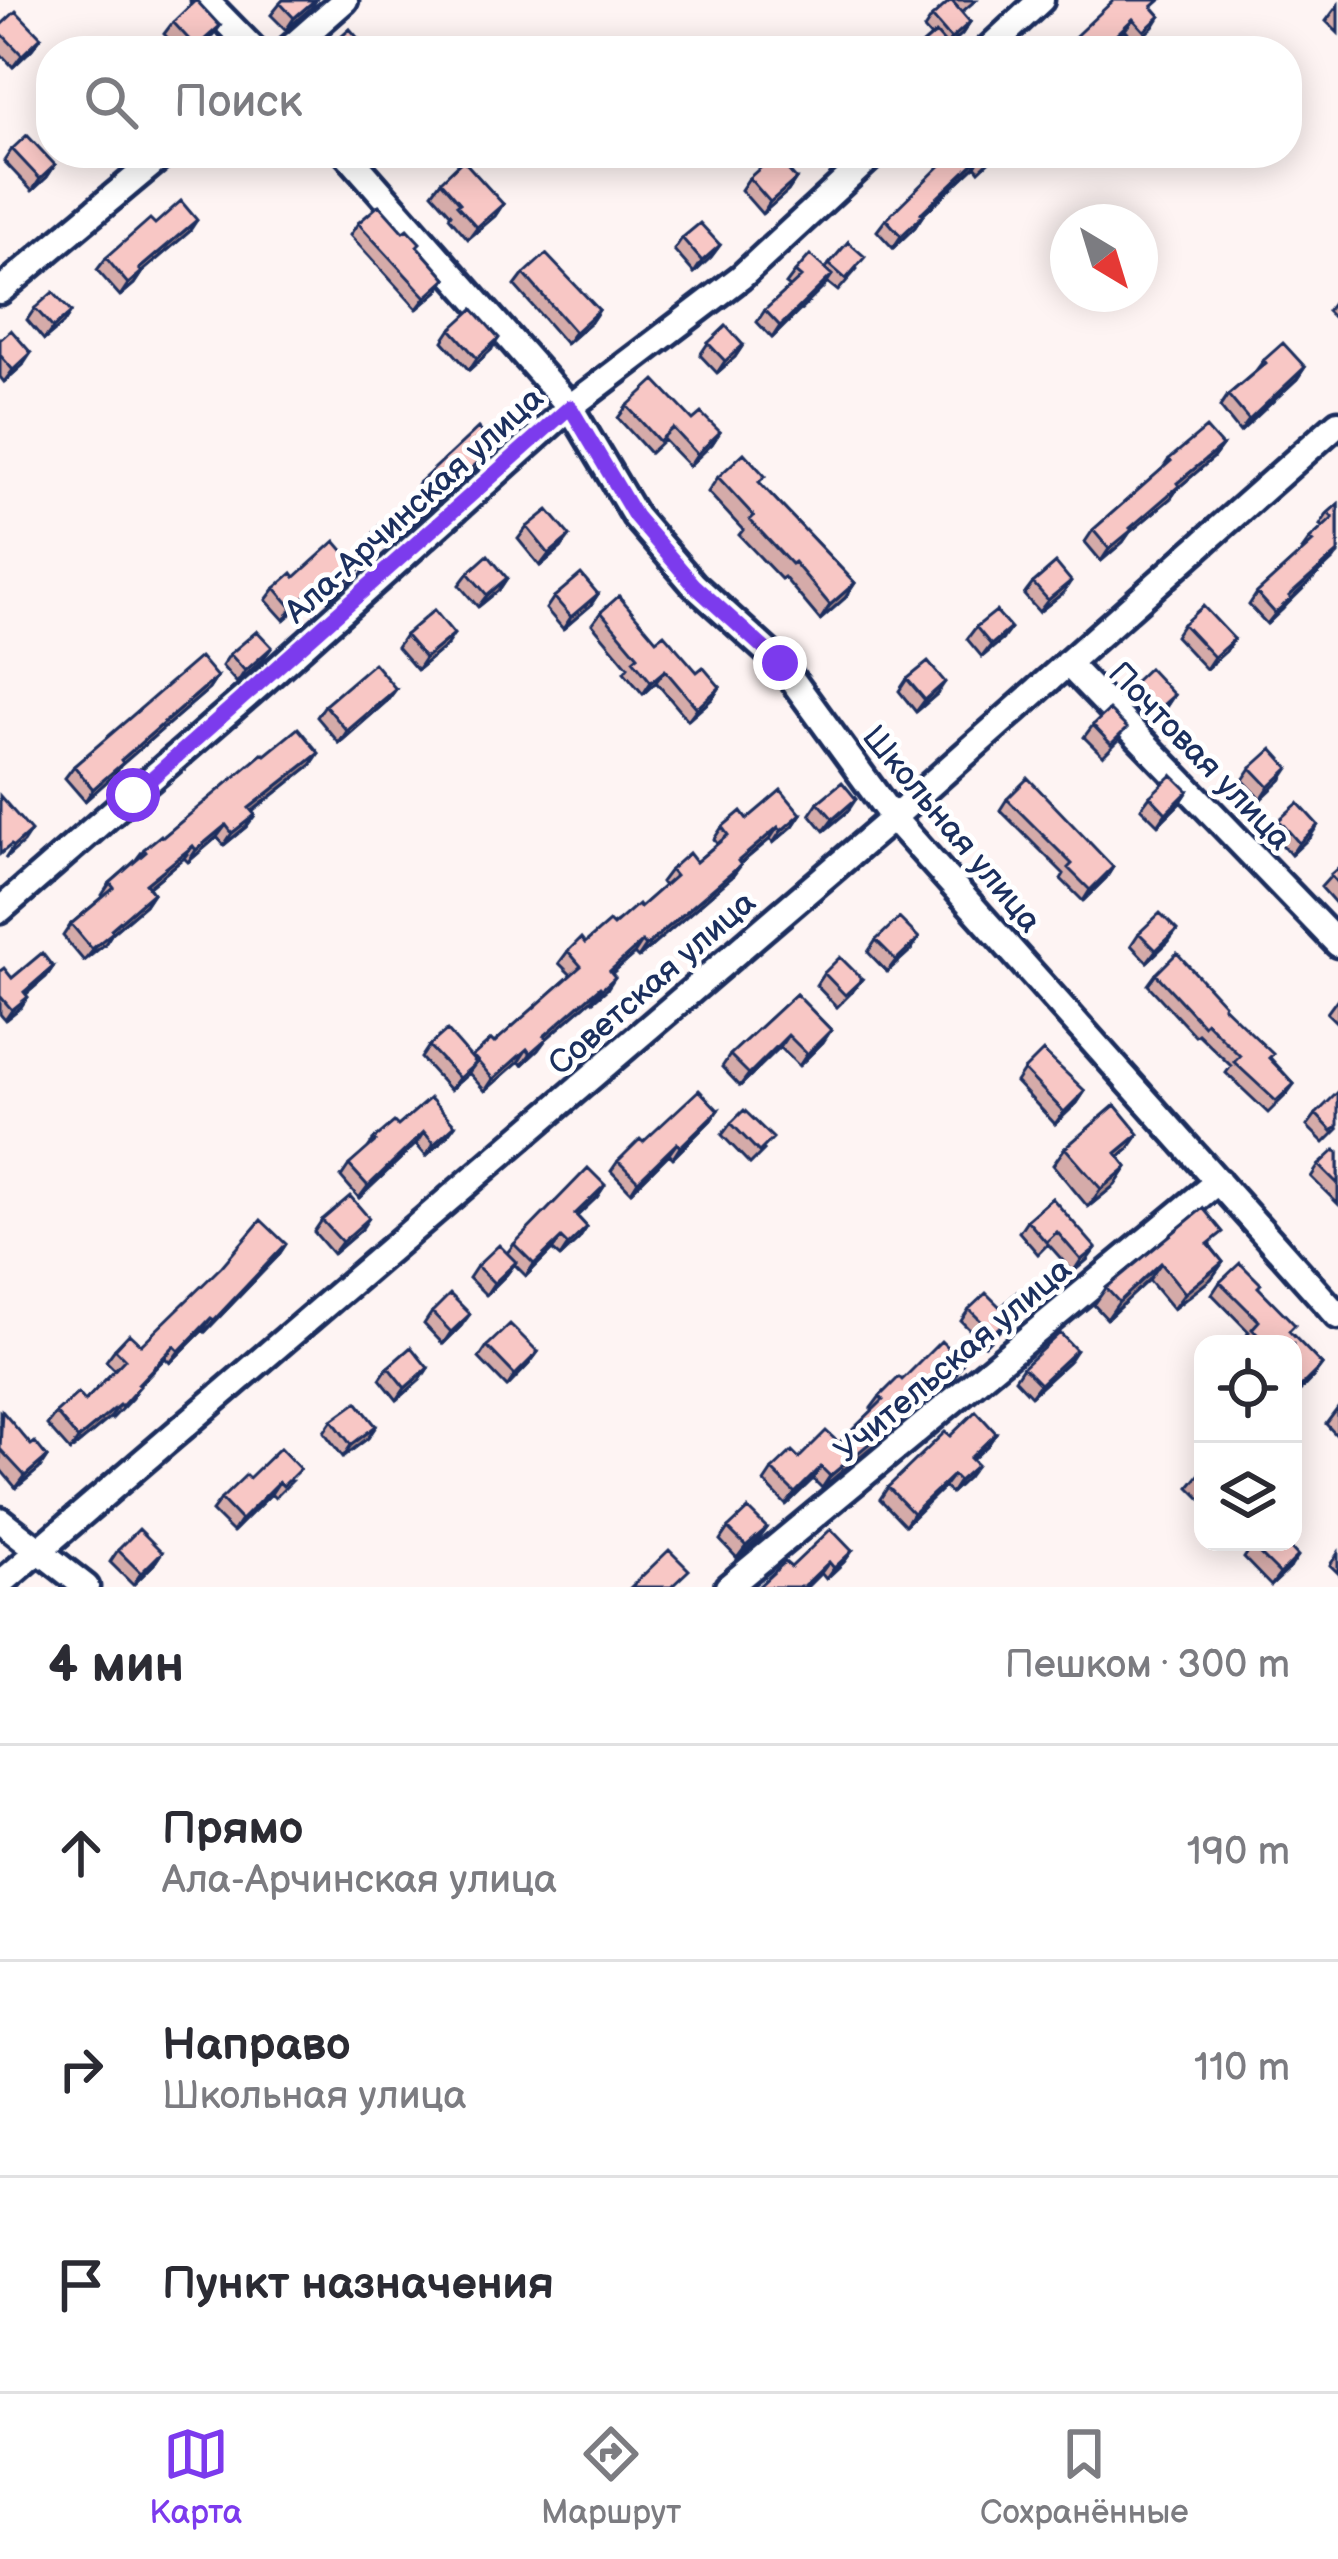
<!DOCTYPE html>
<html lang="ru">
<head>
<meta charset="utf-8">
<style>
  :root { --surface:#fff; --page:#f7f7f7; --text:#2b2b33; --muted:#7c7c81; --line:#e1e1e2; --accent:#7c3aed }
  body { margin:0; font-family:"Balsamiq Sans",sans-serif; background:var(--page); color:var(--text) }
  .controls { position:absolute; right:36px; bottom:36px; display:grid; overflow:hidden; border-radius:24px; box-shadow:0 6px 30px #0003 }
  .controls button { width:108px; height:108px; display:grid; place-items:center; padding:0; border:0; border-bottom:3px solid var(--line); background:var(--surface); color:var(--text); font:60px sans-serif }
  .compass { position:absolute; left:1050px; top:204px; width:108px; height:108px; border-radius:50%; background:var(--surface); box-shadow:0 6px 30px #0003; rotate:142deg }
  .stop { position:absolute; width:36px; height:36px; margin:-27px; border:9px solid #7c3aed; border-radius:50%; background:#fff }
  .stop.end { background:#7c3aed; border-color:#fff; box-shadow:0 3px 12px #0008 }
  .list { margin:0; padding:0; list-style:none }
  h2 { display:flex; justify-content:space-between; align-items:center; height:156px; margin:0; padding:0 48px; font-size:51px }
  h2 small { font-size:39px; font-weight:400; color:var(--muted) }
  .list li { display:grid; grid-template-columns:78px 1fr auto; gap:36px; align-items:center; box-sizing:border-box; height:216px; padding:0 48px; border-top:3px solid var(--line) }
  .list b { display:block; font-size:45px; white-space:nowrap }
  .list p { margin:0; font-size:39px; white-space:nowrap; color:var(--muted) }
  .list em { font-size:39px; font-style:normal; color:var(--muted) }
  .icon { flex:none; width:66px; height:66px; fill:none; stroke:currentColor; stroke-width:2; stroke-linecap:round; stroke-linejoin:round }
  .map { position:relative; flex:none; width:1338px; height:1587px; overflow:hidden }
  .search { position:absolute; background:var(--surface); box-shadow:0 6px 30px #0003; left:36px; right:36px; top:36px; height:132px; display:flex; align-items:center; gap:30px; box-sizing:border-box; padding:0 42px; border-radius:48px; color:var(--muted); font-size:45px }
  .sheet { height:804px; background:var(--surface) }
  nav { display:flex; justify-content:space-around; align-items:center; box-sizing:border-box; height:168px; border-top:3px solid var(--line); background:var(--surface); font-size:33px; color:var(--muted) }
  nav a { display:grid; justify-items:center; gap:6px }
  nav .on { color:var(--accent) }
  .map>svg:first-child { display:block }
  .lines { fill:none; stroke-linecap:round; stroke-linejoin:round }
  .minor-casing { stroke:#1b2f5e; stroke-width:33 }
  .minor { stroke:#fff; stroke-width:24 }
  .wall { fill:#d5aba9; stroke:#1b2f5e; stroke-width:3 }
  .shaded-wall { fill:#ae8b8a; stroke:#1b2f5e; stroke-width:3 }
  .building { fill:#f8c7c5; stroke:#1b2f5e; stroke-width:3 }
  .route { stroke:#7c3aed; stroke-width:15 }
  .labels { text-anchor:middle; stroke-width:10; stroke-linejoin:round; paint-order:stroke }
  .street-label { font-size:33px; fill:#1b2f5e; stroke:#fff }
</style>
</head>
<body>
<div class="map">
<svg width="1338" height="1587" viewBox="0 0 1338 1587">
  <rect width="100%" height="100%" fill="#fef4f3"/>
  <filter id="ink" filterUnits="userSpaceOnUse"><feTurbulence type="fractalNoise" baseFrequency=".00833" numOctaves="2"/><feDisplacementMap in="SourceGraphic" scale="24" xChannelSelector="R" yChannelSelector="G"/><feConvolveMatrix kernelMatrix="1 2 1 2 8 2 1 2 1" color-interpolation-filters="sRGB"/></filter>
  <g filter="url(#ink)">
    <g class="lines">
      <defs>
        <path id="minor" d="M205,0l50,51
          M287,51l58,-51
          M986,51l55,-51
          M346,153l224,254 65,109 59,69 86,78 113,155 445,498
          M0,291l165,-138
          M1067,663l271,281
          M0,910l265,-230 305,-273 171,-130 134,-124
          M0,1520l86,67
          M0,1584l893,-766 445,-395
          M728,1587l490,-406"/>
      </defs>
      <use href="#minor" class="minor-casing"/>
      <use href="#minor" class="minor"/>
    </g>
    <path class="wall" d="M283,0h33l-5,8 -25,22 -15,-15z
      M951,0h25l-14,12z
      M1338,5v28l-12,-12z
      M1154,9l6,7 -7,11 -17,15 -11,-12 -22,21h-40l3,-6z
      M932,17l38,5 -8,12 -14,13 -1,4h-32l16,-14 -7,-8z
      M173,22l47,4 -9,12 -14,13h-17l-16,-17z
      M0,26l41,11 -9,12 -19,18 -13,-14z
      M12,149l43,16 -8,12 -15,14 -28,-30z
      M805,153h35l-19,17z
      M998,153l-19,18 -4,-5 -52,49 -8,12 -22,21 -16,-17 9,-12 70,-61z
      M749,178l47,1 -8,12 -26,23 -21,-24z
      M441,181l62,23 -8,12 -27,23 -19,-22 2,-3 -19,-21z
      M358,223l59,23 29,33 -8,12 -21,18 -67,-74z
      M155,224l34,8 -47,40 -8,12 -14,12 -23,-26 9,-12z
      M682,238l38,7 -9,12 -17,16 -20,-23z
      M848,242l9,27 -19,22 -11,-9 -55,56 -15,-16 8,-12 25,-23 -4,-3 9,-12 30,-3z
      M524,274l75,36 -8,12 -25,22 -51,-58z
      M1338,296v26l-11,-11z
      M35,308l36,4 -8,12 -19,16 -17,-20z
      M451,329l40,21 -22,20 -26,-29z
      M0,340l23,25 -19,17 -4,-5z
      M708,343l35,2 -8,12 -18,16 -17,-18z
      M1264,360l41,7 -8,12 -57,53 -20,-25 8,-12 27,-23z
      M627,406l66,14 27,12 -8,12 -23,22 -25,-26 -14,13 -32,-35z
      M1222,446l-9,12 -35,30 -7,10 -41,34 -7,10 -22,19 -16,-19 8,-12 70,-62 6,-9z
      M487,459l-101,90 -13,-15 9,-12 31,-28 7,-12z
      M718,477l42,6 95,100 -10,15 -25,22 -36,-43 -3,2 -42,-44 4,-5 -35,-38z
      M1338,504v50l-71,70 -18,-19 8,-12 46,-42 -1,-1 8,-11 13,-12 -3,-2 8,-12z
      M527,527l34,21 -21,18 -22,-27z
      M359,569l-8,12 -23,20 -10,-11 -34,30 -18,-20 9,-12 20,-11z
      M468,573l39,5 -8,12 -21,17 -19,-22z
      M1033,583l30,10 -24,19 -15,-17z
      M598,594l-8,12 -27,23 -17,-20 8,-12z
      M601,612l55,28 41,32 23,15 -8,12 -24,21 -32,-38 -13,12 -19,-22 4,-5 -36,-43z
      M1183,624l51,15 -8,12 -20,18 -31,-33z
      M976,627l26,13 -20,17 -15,-18z
      M405,635l41,11 -29,24 -20,-23z
      M230,654l33,5 -26,24 -15,-17z
      M217,677l-8,12 -88,76 -7,10 -29,26 -20,-23 9,-12 78,-65z
      M907,679l30,15 -21,18 -17,-21z
      M1131,685l43,10 -8,12 -18,16 -25,-26z
      M396,689l-9,12 -48,42 -22,-26 8,-12z
      M1093,725l26,15 -16,16 -19,-19z
      M265,755l46,10 -59,47 3,3 -9,12 -22,18 -7,-8 -29,25 -4,-4 -35,29 4,6 -8,12 -33,28 -7,11 -21,17 -21,-25 8,-12 32,-27 -1,-2 8,-12 25,-22 9,-12 19,-12z
      M1251,768l30,12 -20,19 -18,-19z
      M1188,791l-8,12 -22,22 -17,-17 9,-12z
      M1007,799l106,68 -7,11 -23,23 -22,-22 3,-5 -64,-64z
      M818,802l30,9 -24,20 -14,-17z
      M801,814l-8,12 -20,17 -3,-4 -30,25 -8,13 -94,81 -4,-4 -22,19 -5,16 -14,12 -1,-2 -46,40 -8,11 -16,15 -3,-4 -34,30 -16,-18 -19,17 -29,-32 8,-12 42,12 20,-18 3,3 77,-68 -12,-12 9,-12 17,-8 55,-36 24,-21 -3,-4 9,-12 26,-8 21,-18 -3,-5 8,-12 25,-8z
      M1279,820l31,17 -19,18 -20,-23z
      M1338,868v38l-17,-19z
      M1139,933l29,9 -21,20 -16,-17z
      M876,940l35,10 -24,22 -19,-20z
      M53,967l-7,10 -20,17 -5,13 -16,13 -5,-6v-43l12,7z
      M824,973l38,6 -9,12 -16,16 -21,-22z
      M1156,974l67,32 71,78 -8,11 -18,18 -42,-40 5,-7 -33,-32 -3,2 -47,-51z
      M796,994l35,36 -8,12 -24,24 -19,-19 -40,39 -18,-19 8,-12z
      M1338,998v26l-11,-11z
      M1024,1070l61,21 -8,12 -22,21 -39,-42z
      M718,1110l-7,10 -38,38 -4,-4 -38,38 -20,-21 7,-10 25,-19z
      M1316,1114l22,15 -14,14 -17,-17z
      M731,1123l33,27 -14,14 -28,-29z
      M455,1125l-9,12 -20,19 -10,-12 -57,54 -18,-21 8,-12 18,-15 7,-11 24,-13z
      M1065,1148l62,3 -8,6 8,10 -12,18 -27,22 -35,-42z
      M1338,1153v51l-27,-27 8,-12z
      M605,1185l-8,12 -20,19 10,11 -8,12 -19,18 -8,-7 -26,26 -12,-12 -7,10 -21,21 -17,-17 8,-12 30,-13 7,-9z
      M1052,1198l35,62 -14,12 -25,-28 -10,10 -19,-22 8,-12z
      M1203,1208l9,40 11,14 -12,17 -38,30 -24,-29 -42,39 -13,-14 12,-17z
      M322,1220l39,10 -28,24 -19,-22z
      M286,1244l-8,12 -73,76 -2,-2 -33,33 -5,-5 -26,27 -7,13 -20,21 -1,-2 -41,34 -23,-26 9,-12 29,-12 30,-31 -9,-9 9,-12 26,-4z
      M1220,1282l38,5 32,46 32,32 -9,12 -20,21v-54h-46l-4,-3 6,-9 -37,-38z
      M1028,1304l-19,21 -3,-2 -21,22 -24,-24 8,-12z
      M432,1312l29,14 -18,18 -19,-20z
      M487,1346l51,6 -9,12 -22,23 -28,-29z
      M1068,1362l-37,34 -16,-17 8,-12z
      M388,1367l40,1 -8,12 -23,20 -17,-21z
      M955,1375l-19,19 -3,-2 -24,24 -87,72 -9,-9 -27,26 -22,-23 8,-12 67,-27 34,-33 -2,-2 9,-12 22,-16z
      M1338,1408v29l-12,-13z
      M0,1412l31,33 16,12 -8,12 -23,19 -16,-19z
      M332,1420l44,6 -8,12 -25,19 -19,-25z
      M996,1433l-8,12 -16,15 -4,17 -17,16 -7,-6 -39,38 -25,-26 8,-12 62,-51z
      M1203,1470v31l-14,-14z
      M249,1478l43,3 -17,17 -4,-4 -38,38 -21,-21 9,-12z
      M728,1528h39l-9,12 -21,18 -17,-18z
      M1252,1546l38,22 -19,18 -27,-28z
      M118,1550l44,2 -8,12 -21,21 -23,-23z
      M852,1551l-8,11 -18,17 -5,-6 -30,-6z
      M1338,1553v20l-8,-8z"/>
    <path class="shaded-wall" d="M315,0h1l-5,8 -25,22 8,-12z
      M1133,19l-8,11 -22,21h-3z
      M970,22l-8,12 -19,17 8,-12z
      M220,26l-9,12 -14,13h-3z
      M41,37l-9,12 -19,18 9,-12z
      M835,153h5l-19,17 8,-12z
      M983,154l-8,12 -63,59 9,-12z
      M55,165l-8,12 -15,14 8,-12z
      M796,179l-8,12 -26,23 8,-12z
      M503,204l-8,12 -27,23 9,-12z
      M923,215l-8,12 -22,21 8,-12z
      M197,220l-8,12 -58,49 8,-12z
      M720,245l-9,12 -17,16 8,-12z
      M142,272l-8,12 -14,12 8,-12z
      M832,275l-8,12 -52,51 8,-12z
      M446,279l-8,12 -21,18 9,-12z
      M599,310l-8,12 -25,22 9,-12z
      M71,312l-8,12 -19,16 9,-12z
      M499,338l-8,12 -22,20 8,-12z
      M743,345l-8,12 -18,16 8,-12z
      M31,353l-8,12 -19,17 9,-12z
      M1305,367l-8,12 -57,53 9,-12z
      M720,432l-8,12 -23,22 8,-12z
      M1222,446l-9,12 -35,30 -7,10 -41,34 -7,10 -22,19 8,-12 21,-21 47,-45z
      M495,447l-8,12 -101,90 9,-12z
      M570,536l-9,12 -21,18 9,-12z
      M1338,552l-4,7 -43,40 -8,10 -16,15 22,-28z
      M359,569l-8,12 -23,20 8,-12z
      M326,578l-8,12 -34,30 8,-12z
      M507,578l-8,12 -21,17 9,-12z
      M1071,581l-8,12 -24,19 9,-12z
      M855,583l-10,15 -25,22 10,-15z
      M598,594l-8,12 -27,23 8,-12z
      M1011,628l-9,12 -20,17 9,-12z
      M454,634l-8,12 -29,24 8,-12z
      M1234,639l-8,12 -20,18 8,-12z
      M272,647l-9,12 -26,24 8,-12z
      M665,670l-9,12 -13,12 8,-12z
      M217,677l-8,12 -88,76 -7,10 -29,26 8,-12 28,-29z
      M945,682l-8,12 -21,18 9,-12z
      M720,687l-8,12 -24,21 9,-12z
      M396,689l-9,12 -48,42 8,-12z
      M1174,695l-8,12 -18,16 8,-12z
      M319,753l-8,12 -70,55 8,-12z
      M1289,768l-8,12 -20,19 8,-12z
      M1188,791l-8,12 -22,22 8,-12z
      M856,799l-8,12 -24,20 9,-12z
      M801,814l-8,12 -20,17 8,-12z
      M255,815l-9,12 -22,18 8,-12z
      M226,825l-9,12 -29,25 8,-12z
      M1318,825l-8,12 -19,18 8,-12z
      M778,827l-8,12 -41,34 9,-12z
      M31,831l-8,12 -18,16 8,-12z
      M193,846l-9,12 -46,38 8,-12z
      M741,865l-9,12 -94,81 8,-12z
      M1113,867l-7,11 -23,23 7,-11z
      M153,893l-8,12 -33,28 -7,11 -21,17 27,-32z
      M1177,930l-9,12 -21,20 9,-12z
      M919,938l-8,12 -24,22 9,-12z
      M642,942l-8,12 -33,29 9,-12z
      M53,967l-7,10 -29,25 7,-10z
      M615,977l-8,12 -14,12 9,-12z
      M600,987l-8,12 -46,40 -8,11 -16,15 22,-29z
      M28,997l-7,10 -16,13 7,-10z
      M831,1030l-8,12 -24,24 8,-12z
      M788,1035l-8,12 -40,39 9,-12z
      M527,1049l-8,12 -34,30 8,-12z
      M476,1063l-9,12 -17,15 9,-12z
      M1085,1091l-8,12 -22,21 9,-12z
      M718,1110l-7,10 -38,38 7,-11z
      M455,1125l-9,12 -20,19 8,-12z
      M424,1132l-8,12 -57,54 9,-12z
      M1139,1134l-12,17 -24,20 13,-18z
      M677,1143l-8,11 -38,38 7,-11z
      M1127,1167l-12,18 -27,22 13,-18z
      M605,1185l-8,12 -30,29 8,-12z
      M369,1218l-8,12 -28,24 9,-12z
      M587,1227l-8,12 -19,18 8,-12z
      M561,1238l-9,12 -26,26 8,-12z
      M286,1244l-8,12 -73,76 9,-12z
      M1096,1248l-9,12 -14,12 8,-12z
      M516,1262l-9,12 -21,21 8,-12z
      M1223,1262l-12,17 -38,30 12,-16z
      M1161,1263l-12,17 -42,39 12,-17z
      M470,1314l-9,12 -18,18 8,-12z
      M1010,1317l-9,12 -16,16 8,-12z
      M211,1318l-8,12 -33,33 9,-12z
      M174,1346l-9,12 -36,38 9,-12z
      M1076,1350l-8,12 -37,34 9,-12z
      M538,1352l-9,12 -22,23 8,-12z
      M963,1363l-8,12 -19,19 8,-12z
      M1322,1365l-9,12 -20,21 7,-11z
      M428,1368l-8,12 -23,20 8,-12z
      M942,1380l-9,12 -24,24 -87,72 8,-12z
      M119,1405l-8,12 -41,34 8,-12z
      M376,1426l-8,12 -25,19 8,-12z
      M996,1433l-8,12 -27,25 9,-12z
      M47,1457l-8,12 -23,19 9,-12z
      M977,1465l-9,12 -17,16 8,-12z
      M821,1467l-8,12 -27,26 9,-12z
      M953,1475l-9,12 -39,38 8,-12z
      M279,1482l-8,12 -38,38 8,-12z
      M767,1528l-9,12 -21,18 9,-12z
      M852,1551l-8,11 -18,17 8,-11z
      M162,1552l-8,12 -21,21 8,-12z
      M1298,1556l-8,12 -19,18 9,-12z
      M829,1562l-8,11 -14,14h-4z"/>
    <path class="building" d="M196,0l24,26 -24,21 -23,-25z
      M283,0h32l-21,18 -14,-15z
      M951,0l19,22 -19,17 -19,-22z
      M1114,0h46l-8,7 8,9 -16,15 -11,-12 -32,30 1,2h-30l-6,-6z
      M16,11l25,26 -19,18 -22,-23v-6z
      M350,29l19,22h-44z
      M936,33l13,15 -3,3h-31z
      M27,135l28,30 -15,14 -28,-30z
      M961,153h32l-6,6 -4,-5 -62,59 2,2 -22,21 -15,-17 66,-65 4,4z
      M775,155l21,24 -26,23 -21,-24z
      M463,160l40,44 -26,23 -20,-22 3,-2 -19,-22z
      M181,201l16,19 -58,49 3,3 -14,12 -22,-26 44,-39 5,5z
      M379,205l24,27 4,-3 13,14 -3,3 29,33 -20,18 -68,-74z
      M700,223l20,22 -18,16 -20,-23z
      M848,242l17,15 -19,22 -17,-15z
      M546,254l53,56 -24,22 -51,-58z
      M810,255l22,20 -52,51 -15,-16 36,-33 -6,-5z
      M53,292l18,20 -18,16 -18,-20z
      M473,309l26,29 -22,20 -26,-29z
      M726,326l17,19 -18,16 -17,-18z
      M11,330l20,23 -18,17 -13,-15v-15z
      M1283,343l22,24 -56,53 -21,-25 38,-32 -2,-3z
      M655,380l38,40 8,-7 19,19 -23,22 -24,-26 -14,13 -32,-35z
      M478,428l17,19 -100,90 -13,-15 41,-37 -3,-3z
      M1206,428l16,18 -45,37 2,3 -49,42 2,2 -23,19 -16,-19 78,-69 -2,-2z
      M744,453l21,23 -6,6 96,101 -25,22 -36,-43 -3,2 -41,-44 4,-4 -36,-39z
      M1338,504v48l-49,44 2,2 -16,15 -18,-20 56,-51 -3,-3 23,-21 -5,-5z
      M548,510l22,26 -21,18 -22,-27z
      M335,541l24,28 -23,20 -10,-11 -34,30 -17,-20 17,-15 3,4z
      M488,555l19,23 -20,17 -19,-22z
      M1056,563l15,18 -23,19 -15,-17z
      M581,574l17,20 -27,23 -17,-20z
      M619,596l37,44 8,-6 33,38 6,-5 17,20 -23,21 -32,-38 -14,12 -18,-22 5,-4 -37,-44z
      M1203,606l31,33 -20,18 -31,-33z
      M434,610l20,24 -29,24 -20,-23z
      M996,611l15,17 -20,17 -15,-18z
      M257,631l15,16 -27,24 -15,-17z
      M200,657l17,20 -96,83 2,3 -30,26 -19,-23z
      M928,662l17,20 -20,18 -18,-21z
      M374,663l22,26 -49,42 -22,-26z
      M1149,668l25,27 -18,16 -25,-26z
      M1109,710l18,18 -16,16 -18,-19z
      M298,728l21,25 -70,55 6,7 -23,18 -6,-8 -30,25 -3,-4 -47,38 7,9 -42,36 2,3 -21,17 -21,-25 43,-36 -4,-5 36,-31 -2,-3 17,-14 2,2 100,-84 2,2z
      M1272,749l17,19 -20,19 -18,-19z
      M1172,775l16,16 -22,22 -16,-17z
      M1028,778l85,89 -23,23 -22,-22 4,-4 -65,-65z
      M842,782l14,17 -23,20 -15,-17z
      M781,790l20,24 -20,17 -3,-4 -40,34 3,4 -95,81 -4,-4 -32,29 5,6 -13,12 -2,-2 -56,49 3,2 -17,15 -3,-4 -34,30 -20,-23 18,-16 3,3 87,-77 -13,-15 13,-13 4,5 24,-21 4,4 25,-22 2,3 35,-31 -5,-6 19,-17 7,9 32,-27 -6,-8 19,-16 6,8z
      M0,796l31,35 -18,16 -2,-2 -11,9z
      M1298,803l20,22 -19,18 -20,-23z
      M1338,868v16l-8,-9z
      M1160,913l17,17 -21,20 -17,-17z
      M899,918l20,20 -23,22 -20,-20z
      M42,953l11,14 -29,25 4,5 -16,13 -12,-14v-25l4,-3 8,10z
      M1177,953l47,51 -1,2 50,48 -4,4 25,26 -18,17 -42,-39 6,-6 -34,-34 -3,3 -47,-51z
      M840,957l22,22 -17,16 -21,-22z
      M796,994l35,36 -24,24 -19,-19 -39,39 -19,-19z
      M447,1030l29,33 -17,15 -30,-32z
      M1043,1051l42,40 -21,21 -40,-42z
      M699,1090l19,20 -38,37 -3,-4 -39,38 -20,-20 22,-22 3,3z
      M1338,1092v33l-6,6 -16,-17z
      M430,1098l25,27 -21,19 -10,-12 -56,54 -19,-21 27,-24 -2,-2 20,-17 4,4z
      M1115,1105l24,29 -23,19 11,14 -26,22 -36,-41z
      M744,1110l29,28 -14,14 -28,-29z
      M1335,1150l3,3v31l-19,-19z
      M588,1168l17,17 -30,29 12,13 -19,18 -7,-7 -27,26 -20,-20z
      M350,1196l19,22 -27,24 -20,-22z
      M1052,1198l44,50 -15,12 -24,-28 -11,10 -19,-22z
      M1203,1208l20,24 -15,12 15,18 -38,31 -24,-30 -42,39 -13,-14z
      M261,1220l25,24 -72,76 -3,-2 -32,33 -5,-5 -36,38 2,2 -19,21 -2,-2 -41,34 -22,-26 22,-20 7,8 40,-42 -10,-10 14,-15 12,11 81,-79z
      M499,1245l17,17 -22,21 -17,-17z
      M1240,1263l21,21 -3,3 37,38 -6,6 33,34 -22,22 -7,-7v-36h-26l-15,-15 7,-8 -39,-39z
      M1017,1292l11,12 -15,15 -12,-12z
      M986,1293l24,24 -17,16 -24,-24z
      M450,1294l20,20 -19,18 -19,-20z
      M510,1324l28,28 -23,23 -28,-29z
      M1060,1333l16,17 -36,34 -17,-17z
      M941,1341l22,22 -19,19 -2,-2 -25,24 -87,72 -9,-9 -26,26 -23,-23 20,-19 7,7 27,-27 13,12 44,-43 -3,-4 19,-19 3,3z
      M411,1347l17,21 -23,20 -17,-21z
      M357,1402l19,24 -25,19 -19,-25z
      M2,1411l29,34 4,-3 12,15 -22,19 -25,-27z
      M976,1411l20,22 -26,25 7,7 -18,16 -6,-6 -40,38 -25,-26 57,-55 5,4z
      M280,1448l20,21 -17,17 -4,-4 -38,38 -20,-21 25,-24 3,3z
      M748,1509l19,19 -21,18 -18,-18z
      M139,1529l23,23 -21,21 -23,-23z
      M831,1529l21,22 -18,17 -5,-6 -26,25h-45l27,-25 6,5z
      M1257,1542h28l13,14 -18,18 -28,-28z
      M669,1550l20,20 -18,17h-40z"/>
  </g>
  <g class="lines" filter="url(#ink)">
    <path class="route" d="M133,795l437,-388 65,109 59,69 86,78"/>
  </g>
  <g class="labels">
    <g class="street-label">
      <text transform="translate(413 504) rotate(-42)" y="12">Ала-Арчинская улица</text>
      <text transform="translate(1201 755) rotate(46)" y="12">Почтовая улица</text>
      <text transform="translate(953 828) rotate(50)" y="12">Школьная улица</text>
      <text transform="translate(651 982) rotate(-41)" y="12">Советская улица</text>
      <text transform="translate(952 1359) rotate(-40)" y="12">Учительская улица</text>
    </g>
  </g>
</svg>
<div class="controls">
<button><svg class="icon" aria-label="locate" viewBox="0 0 24 24"><circle cx="12" cy="12" r="6"/><path d="M12 2v4M12 18v4M2 12h4M18 12h4"/></svg></button>
<button><svg class="icon" aria-label="layers" viewBox="0 0 24 24"><path d="M12 4l9 5-9 5-9-5zM3 14l9 5 9-5"/></svg></button>
</div>
<svg class="compass" viewBox="-18 -18 36 36"><path d="M0-13l5 13h-10z" fill="#e53935"/><path d="M0 13l5-13h-10z" fill="#7c7c81"/></svg>
<div class="stop" style="left:133px;top:795px"></div>
<div class="stop end" style="left:780px;top:663px"></div>
<div class="search"><svg class="icon" aria-label="search" viewBox="0 0 24 24"><circle cx="10" cy="10" r="6"/><path d="M15 15l6 6"/></svg>Поиск</div>
</div>
<section class="sheet">
<h2>4 мин<small>Пешком · 300 m</small></h2>
<ul class="list">
<li><svg class="icon" aria-label="ahead" viewBox="0 0 24 24"><path d="M12 20V5M6 11l6-6 6 6"/></svg><div><b>Прямо</b><p>Ала-Арчинская улица</p></div><em>190 m</em></li>
<li><svg class="icon" aria-label="right" viewBox="0 0 24 24"><path d="M7 20v-9h11M14 6l5 5-5 5"/></svg><div><b>Направо</b><p>Школьная улица</p></div><em>110 m</em></li>
<li><svg class="icon" aria-label="arrive" viewBox="0 0 24 24"><path d="M6 21V4h12l-3 4 3 4H6"/></svg><div><b>Пункт назначения</b></div></li>
</ul>
</section>
<nav>
<a class="on"><svg class="icon" aria-label="map" viewBox="0 0 24 24"><path d="M3 6l6-2 6 2 6-2v14l-6 2-6-2-6 2zM9 4v14M15 6v14"/></svg>Карта</a>
<a><svg class="icon" aria-label="directions" viewBox="0 0 24 24"><path d="M12 3l9 9-9 9-9-9zM9 14v-3h6M13 9l2 2-2 2"/></svg>Маршрут</a>
<a><svg class="icon" aria-label="saved" viewBox="0 0 24 24"><path d="M7 4h10v16l-5-4-5 4z"/></svg>Сохранённые</a>
</nav>
</body>
</html>
